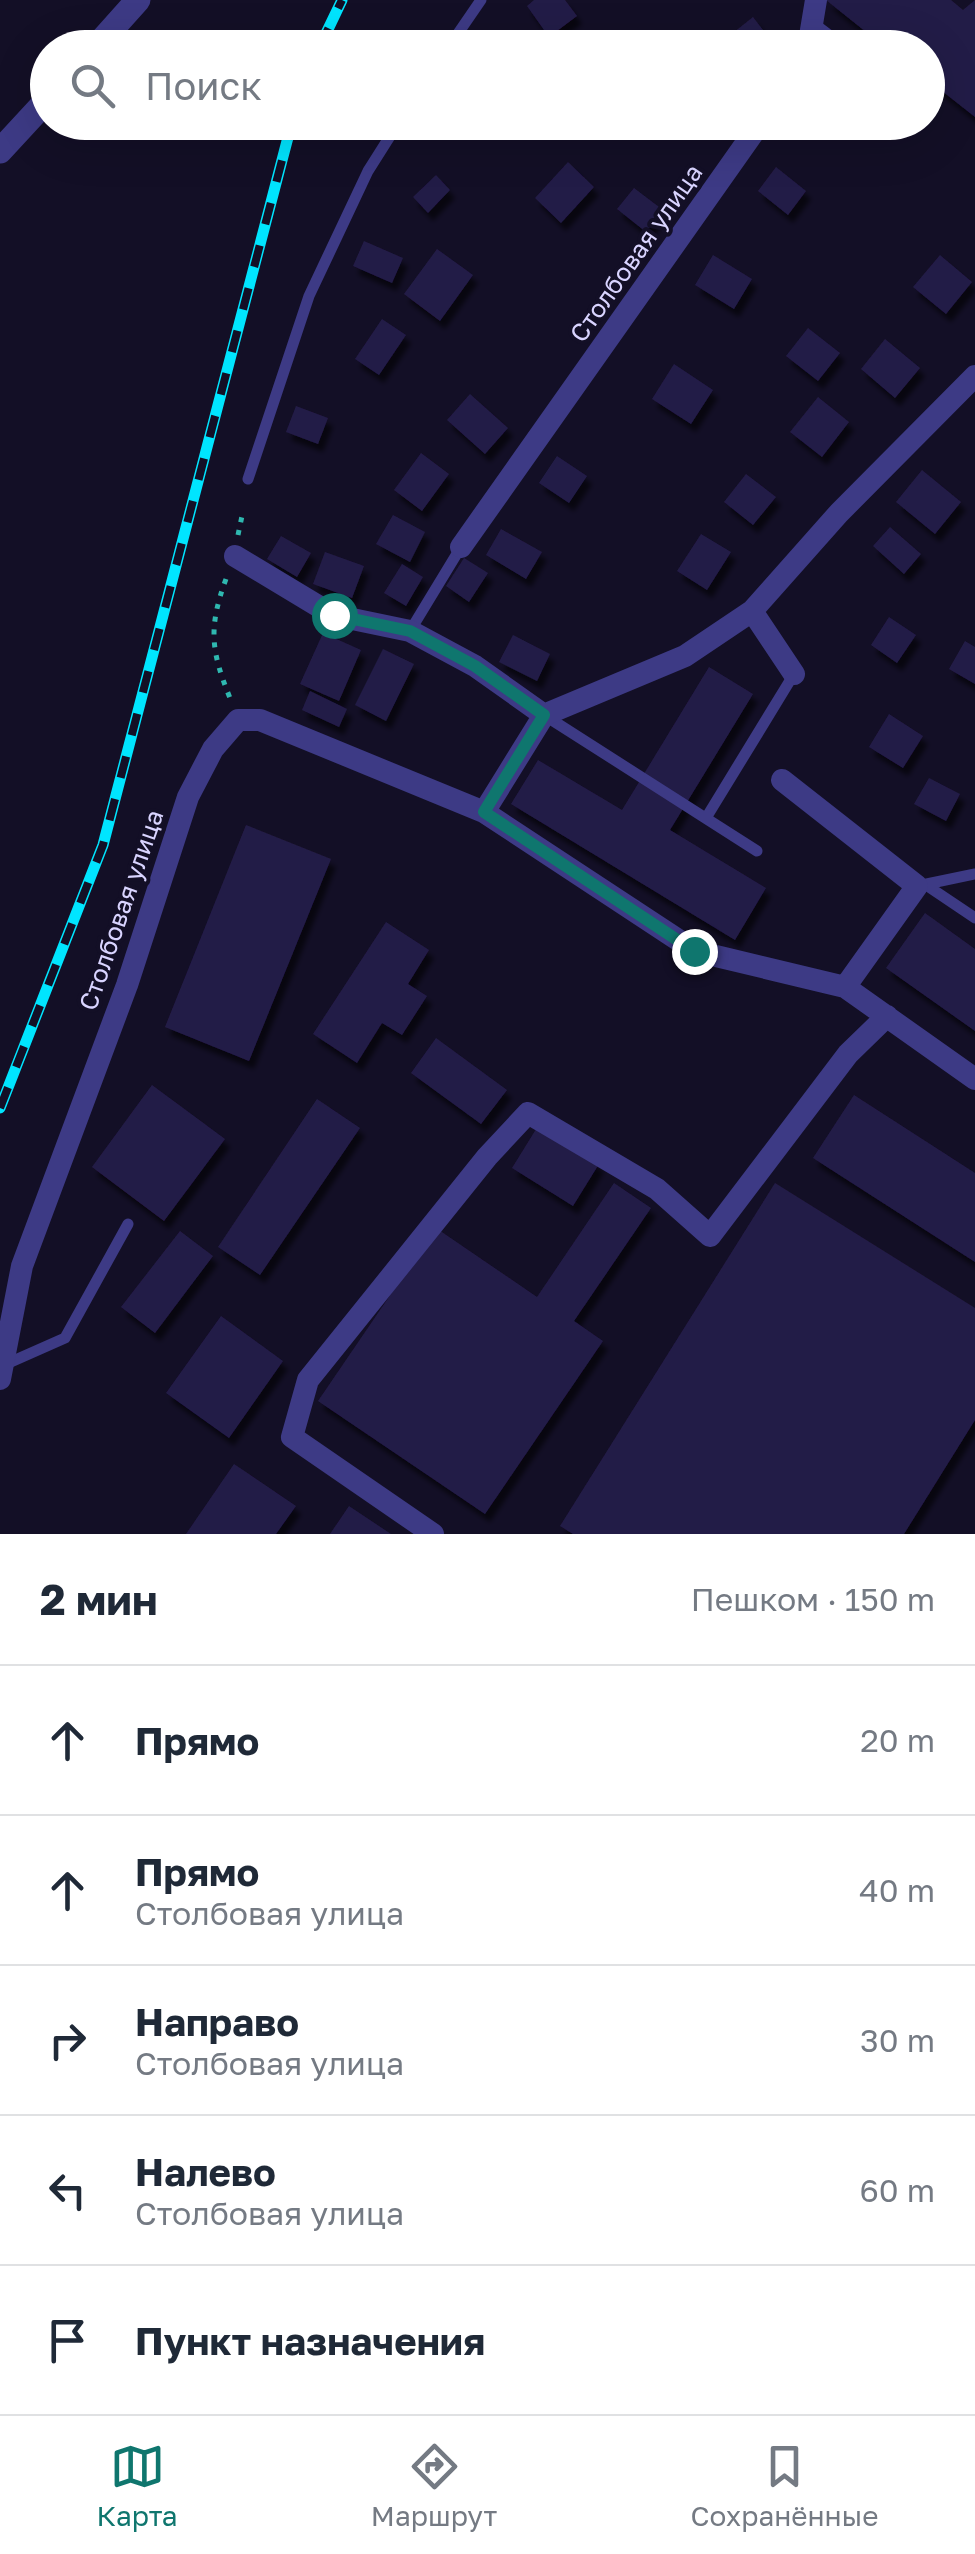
<!DOCTYPE html>
<html lang="ru">
<head>
<meta charset="utf-8">
<style>
  :root { --surface:#fff; --page:#f6f6f7; --text:#1f2937; --muted:#747a83; --line:#e0e1e3; --accent:#0f766e }
  body { margin:0; font-family:"Golos Text",sans-serif; background:var(--page); color:var(--text) }
  .stop { position:absolute; width:30px; height:30px; margin:-22px; border:8px solid #0f766e; border-radius:50%; background:#fff }
  .stop.end { background:#0f766e; border-color:#fff; box-shadow:0 2px 10px #0008 }
  .list { margin:0; padding:0; list-style:none }
  h2 { display:flex; justify-content:space-between; align-items:center; height:130px; margin:0; padding:0 40px; font-size:42px }
  h2 small { font-size:32px; font-weight:400; color:var(--muted) }
  .list li { display:grid; grid-template-columns:65px 1fr auto; gap:30px; align-items:center; box-sizing:border-box; height:150px; padding:0 40px; border-top:2px solid var(--line) }
  .list b { display:block; font-size:38px; white-space:nowrap }
  .list p { margin:0; font-size:32px; white-space:nowrap; color:var(--muted) }
  .list em { font-size:32px; font-style:normal; color:var(--muted) }
  .icon { flex:none; width:55px; height:55px; fill:none; stroke:currentColor; stroke-width:2; stroke-linecap:round; stroke-linejoin:round }
  .map { position:relative; flex:none; width:975px; height:1534px; overflow:hidden }
  .search { position:absolute; background:var(--surface); box-shadow:0 10px 40px #0002; left:30px; right:30px; top:30px; height:110px; display:flex; align-items:center; gap:25px; box-sizing:border-box; padding:0 35px; border-radius:55px; color:var(--muted); font-size:38px }
  .sheet { height:880px; background:var(--surface) }
  nav { display:flex; justify-content:space-around; align-items:center; box-sizing:border-box; height:140px; border-top:2px solid var(--line); background:var(--surface); font-size:28px; color:var(--muted) }
  nav a { display:grid; justify-items:center; gap:5px }
  nav .on { color:var(--accent) }
  .map>svg:first-child { display:block }
  .building { fill:#241b47; filter:url(#shadow) }
  .lines { fill:none; stroke-linecap:round; stroke-linejoin:round }
  .path { stroke:#2fb8b0; stroke-width:5; stroke-dasharray:5 8; stroke-linecap:butt }
  .service { stroke:#3d3a85; stroke-width:11 }
  .minor { stroke:#3d3a85; stroke-width:22 }
  .tertiary { stroke:#3d3a85; stroke-width:25 }
  .rail-casing { stroke:#00e5ff; stroke-width:11 }
  .rail { stroke:#130f26; stroke-width:8; stroke-dasharray:22; stroke-linecap:butt }
  .route { stroke:#0f766e; stroke-width:12 }
  .labels { text-anchor:middle; stroke-width:8; stroke-linejoin:round; paint-order:stroke }
  .street-label { font-size:25px; fill:#d9d4ff; stroke:#130f26 }
</style>
</head>
<body>
<div class="map">
<svg width="975" height="1534" viewBox="0 0 975 1534">
  <defs>
    <filter id="shadow"><feDropShadow dx="5" dy="8" stdDeviation="2.5" flood-color="#0009"/></filter>
  </defs>
  <rect width="100%" height="100%" fill="#130f26"/>
  <path class="building" d="M534,0h31l12,16 -28,21 -22,-31z
    M826,0h125l12,10 12,-10v117l-47,-37v-32h-42z
    M753,17l17,22 -10,9h-23l-9,-11z
    M568,162l26,25 -33,36 -26,-25z
    M776,167l30,24 -18,24 -30,-24z
    M436,175l14,15 -22,23 -15,-16z
    M634,188l29,22 -17,22 -29,-23z
    M364,241l39,17 -11,25 -39,-17z
    M437,249l36,26 -33,46 -36,-27z
    M713,255l39,24 -18,30 -39,-24z
    M940,255l32,27 -26,32 -33,-27z
    M382,319l24,16 -27,40 -24,-16z
    M808,328l32,25 -22,28 -32,-25z
    M885,339l35,29 -25,30 -34,-29z
    M674,364l39,26 -22,34 -39,-25z
    M470,394l38,34 -23,26 -38,-34z
    M818,397l31,25 -27,35 -32,-25z
    M296,406l32,12 -10,26 -32,-12z
    M421,453l28,21 -27,37 -28,-21z
    M557,456l30,20 -18,27 -30,-20z
    M922,470l39,32 -26,32 -39,-32z
    M746,474l30,23 -23,28 -29,-23z
    M393,515l32,17 -15,30 -34,-18z
    M890,527l31,27 -17,20 -31,-28z
    M501,529l41,23 -16,27 -40,-24z
    M701,534l30,18 -24,38 -30,-19z
    M281,536l30,17 -14,24 -30,-18z
    M325,552l39,14 -12,32 -39,-14z
    M464,558l24,15 -19,29 -23,-16z
    M402,564l21,13 -17,29 -22,-13z
    M889,617l27,18 -19,28 -26,-18z
    M323,633l38,17 -22,51 -39,-17z
    M513,635l37,19 -13,27 -38,-19z
    M965,641l10,6v37l-26,-15z
    M383,649l31,15 -28,57 -31,-16z
    M709,667l44,27 -83,136 96,58 -31,52 -224,-136 27,-44 84,50z
    M310,691l37,18 -8,18 -37,-17z
    M889,714l34,22 -20,32 -34,-21z
    M929,778l31,16 -14,27 -32,-17z
    M246,825l85,34 -82,202 -84,-34z
    M925,913l50,36v82l-89,-63z
    M386,922l43,28 -21,34 19,12 -25,39 -20,-12 -25,40 -44,-29z
    M436,1038l71,52 -26,34 -70,-51z
    M152,1085l73,54 -61,82 -72,-54z
    M854,1095l121,78v89l-162,-104z
    M317,1099l43,29 -100,147 -42,-28z
    M538,1126l61,38 -26,42 -61,-38z
    M614,1183l37,25 -77,113 29,20 -118,173 -167,-113 118,-173 101,69z
    M775,1183l200,125v112l-71,114h-331l-13,-8z
    M180,1231l33,25 -58,77 -34,-26z
    M221,1316l62,45 -54,77 -63,-45z
    M234,1464l62,42 -20,28h-90z
    M349,1506l42,28h-61z"/>
  <g class="lines">
    <path class="path" d="M238,535l4,-19
      M226,579c-18,49 -15,72 4,119"/>
    <path class="service" d="M813,23l33,25
      M448,48l33,-48
      M248,479l61,-183 59,-125 31,-49
      M410,631l51,-84
      M544,715l213,136
      M706,818l88,-144
      M926,885l49,33
      M917,886l58,-12
      M4,1365l61,-27 63,-114"/>
    <path class="minor" d="M808,48l8,-48
      M461,547l300,-425
      M235,556l98,59 77,16 65,35 69,49
      M752,611l42,63
      M782,780l135,106 -72,101 130,92
      M484,812l60,-97 141,-59 67,-45 87,-98 136,-137
      M0,1379l22,-113 105,-281 61,-188 25,-48 25,-29h22l224,92 211,139 150,36
      M433,1534l-141,-97 16,-57 179,-223 41,-44 129,76 53,47 138,-182 39,-38"/>
    <path class="tertiary" d="M95,48l43,-48
      M0,151l48,-52"/>
    <defs>
      <path id="rail" d="M319,48l23,-48
        M0,1108l103,-263 189,-723"/>
    </defs>
    <use href="#rail" class="rail-casing"/>
    <use href="#rail" class="rail"/>
  </g>
  <g class="lines">
    <path class="route" d="M334,615l76,16 65,35 69,49 -60,97 210,139"/>
  </g>
  <g class="labels">
    <g class="street-label">
      <text transform="translate(636 253) rotate(-55)" y="9">Столбовая улица</text>
      <text transform="translate(121 910) rotate(-71)" y="9">Столбовая улица</text>
    </g>
  </g>
</svg>
<div class="stop" style="left:334px;top:615px"></div>
<div class="stop end" style="left:694px;top:951px"></div>
<div class="search"><svg class="icon" aria-label="search" viewBox="0 0 24 24"><circle cx="10" cy="10" r="6"/><path d="M15 15l6 6"/></svg>Поиск</div>
</div>
<section class="sheet">
<h2>2 мин<small>Пешком · 150 m</small></h2>
<ul class="list">
<li><svg class="icon" aria-label="ahead" viewBox="0 0 24 24"><path d="M12 20V5M6 11l6-6 6 6"/></svg><div><b>Прямо</b></div><em>20 m</em></li>
<li><svg class="icon" aria-label="ahead" viewBox="0 0 24 24"><path d="M12 20V5M6 11l6-6 6 6"/></svg><div><b>Прямо</b><p>Столбовая улица</p></div><em>40 m</em></li>
<li><svg class="icon" aria-label="right" viewBox="0 0 24 24"><path d="M7 20v-9h11M14 6l5 5-5 5"/></svg><div><b>Направо</b><p>Столбовая улица</p></div><em>30 m</em></li>
<li><svg class="icon" aria-label="left" viewBox="0 0 24 24"><path d="M17 20v-9H6M10 6l-5 5 5 5"/></svg><div><b>Налево</b><p>Столбовая улица</p></div><em>60 m</em></li>
<li><svg class="icon" aria-label="arrive" viewBox="0 0 24 24"><path d="M6 21V4h12l-3 4 3 4H6"/></svg><div><b>Пункт назначения</b></div></li>
</ul>
</section>
<nav>
<a class="on"><svg class="icon" aria-label="map" viewBox="0 0 24 24"><path d="M3 6l6-2 6 2 6-2v14l-6 2-6-2-6 2zM9 4v14M15 6v14"/></svg>Карта</a>
<a><svg class="icon" aria-label="directions" viewBox="0 0 24 24"><path d="M12 3l9 9-9 9-9-9zM9 14v-3h6M13 9l2 2-2 2"/></svg>Маршрут</a>
<a><svg class="icon" aria-label="saved" viewBox="0 0 24 24"><path d="M7 4h10v16l-5-4-5 4z"/></svg>Сохранённые</a>
</nav>
</body>
</html>
